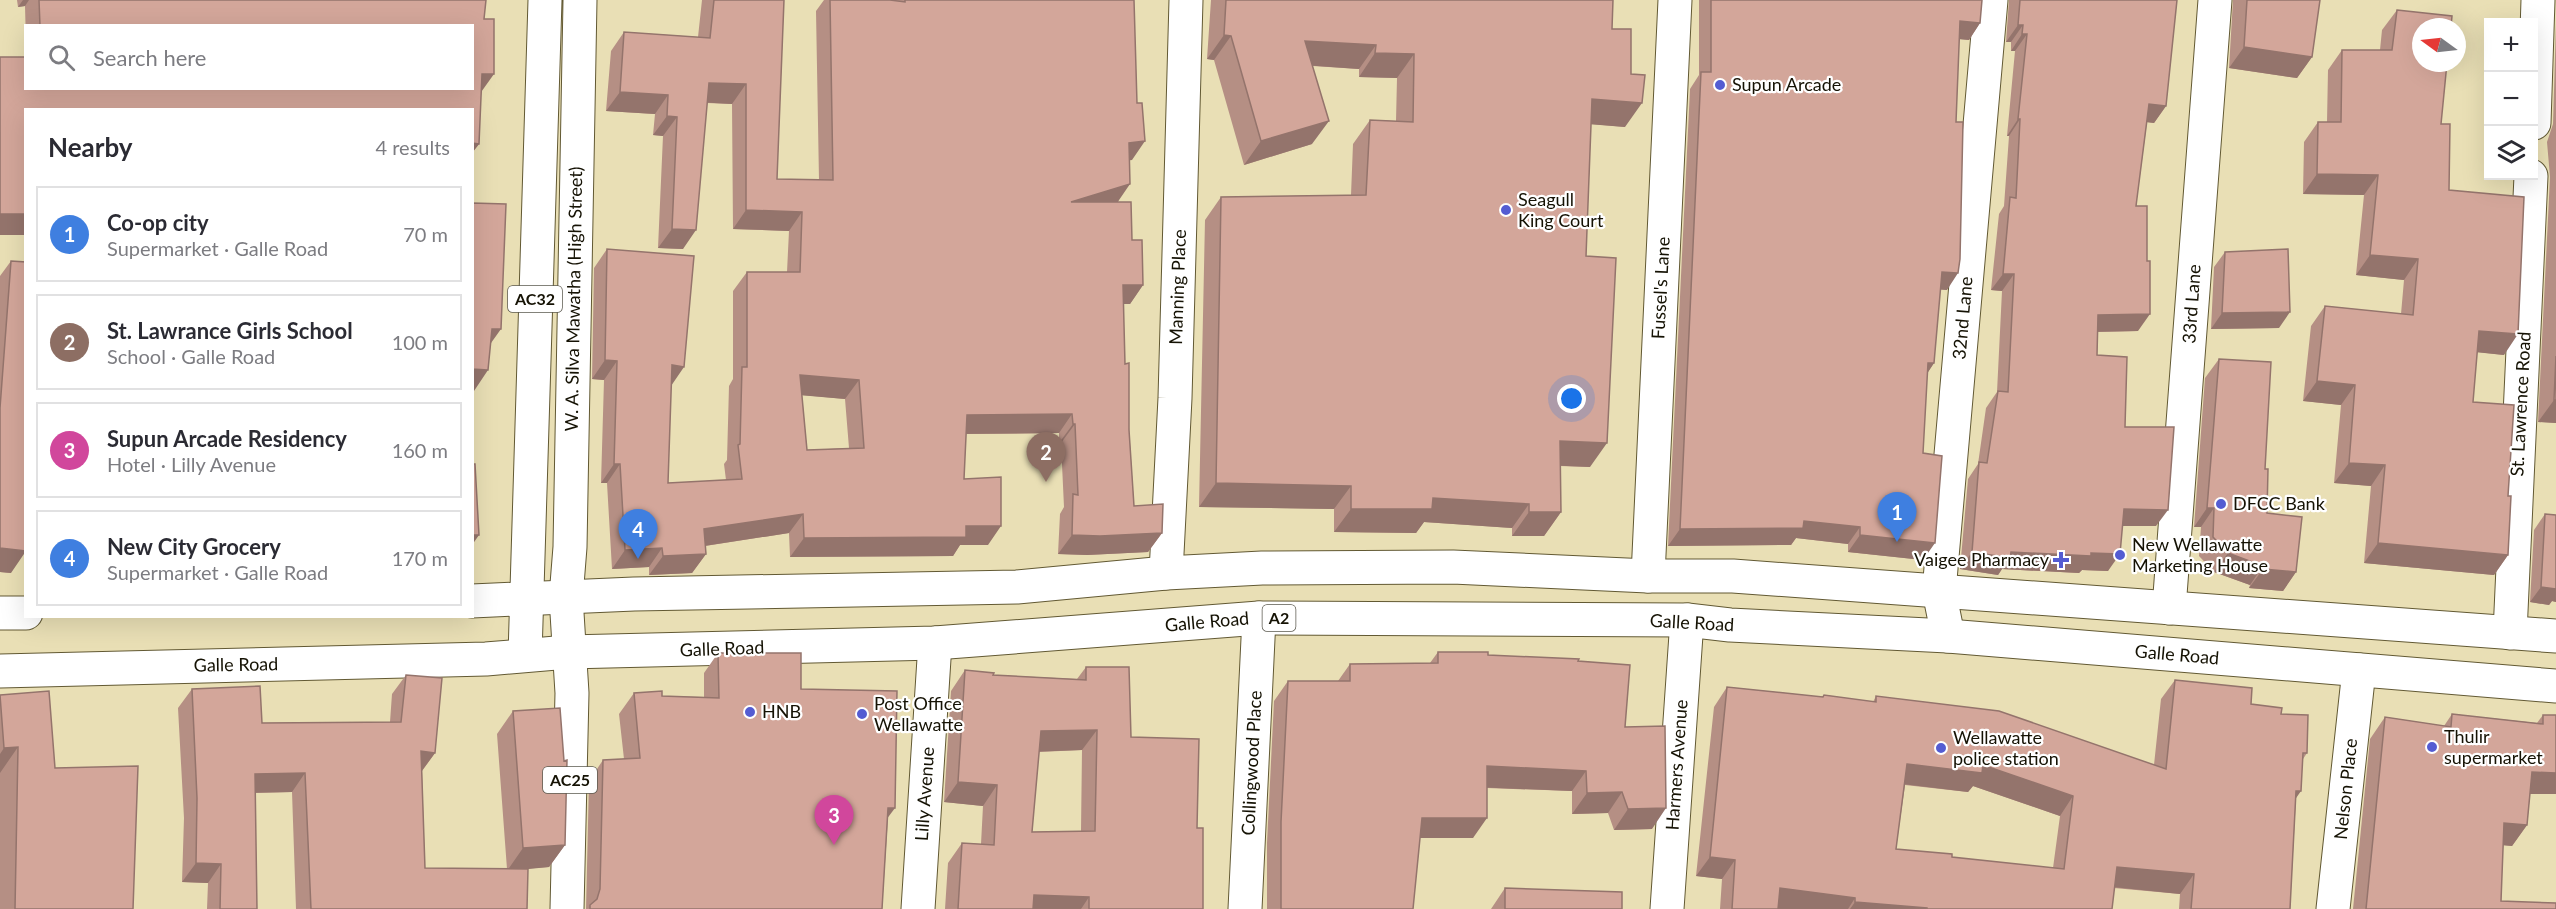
<!DOCTYPE html>
<html lang="en">
<head>
<meta charset="utf-8">
<style>
  :root { --surface:#fff; --page:#f7f7f7; --text:#2b2b33; --muted:#7c7c81; --line:#e1e1e2; --accent:#7c3aed }
  body { margin:0; font-family:Lato,sans-serif; background:var(--page); color:var(--text) }
  .controls { position:absolute; right:18px; top:18px; display:grid; overflow:hidden; border-radius:0px; box-shadow:0 6px 24px #0002 }
  .controls button { width:54px; height:54px; display:grid; place-items:center; padding:0; border:0; border-bottom:2px solid var(--line); background:var(--surface); color:var(--text); font:30px sans-serif }
  .compass { position:absolute; left:2412px; top:18px; width:54px; height:54px; border-radius:50%; background:var(--surface); box-shadow:0 6px 24px #0002; rotate:285deg }
  .you { position:absolute; left:1572px; top:399px; width:21px; height:21px; margin:-15px; border:4px solid #fff; border-radius:50%; background:#1a73e8; box-shadow:0 0 0 9px #1a73e833 }
  .badge { display:grid; place-items:center; width:39px; height:39px; border-radius:50%; background:var(--accent); color:#fff; font-size:20px; font-weight:700 }
  .pin { position:absolute; translate:-50% -50px; filter:drop-shadow(0 2px 3px #0008) }
  .pin::after { content:''; position:absolute; top:32px; width:21px; height:18px; background:inherit; clip-path:polygon(0 0,100% 0,50% 100%) }
  .list { margin:0; padding:0; list-style:none }
  h2 { display:flex; justify-content:space-between; align-items:center; height:78px; margin:0; padding:0 24px; font-size:26px }
  h2 small { font-size:20px; font-weight:400; color:var(--muted) }
  .list li { display:grid; grid-template-columns:39px 1fr auto; gap:18px; align-items:center; box-sizing:border-box; height:96px; margin:0 12px 12px; padding:0 12px; border:2px solid var(--line); border-radius:0px }
  .list b { display:block; font-size:22px; white-space:nowrap }
  .list p { margin:0; font-size:20px; white-space:nowrap; color:var(--muted) }
  .list em { font-size:20px; font-style:normal; color:var(--muted) }
  .icon { flex:none; width:33px; height:33px; fill:none; stroke:currentColor; stroke-width:2; stroke-linecap:round; stroke-linejoin:round }
  .map { position:relative; flex:none; width:2556px; height:909px; overflow:hidden }
  .search { position:absolute; background:var(--surface); box-shadow:0 6px 24px #0002; left:24px; top:24px; width:450px; height:66px; display:flex; align-items:center; gap:15px; box-sizing:border-box; padding:0 21px; border-radius:0px; color:var(--muted); font-size:22px }
  .panel { position:absolute; background:var(--surface); box-shadow:0 6px 24px #0002; left:24px; top:108px; width:450px; height:510px; border-radius:0px }
  .map>svg:first-child { display:block }
  .lines { fill:none; stroke-linecap:round; stroke-linejoin:round }
  .minor-casing { stroke:#625933; stroke-width:35 }
  .major-casing { stroke:#625933; stroke-width:35 }
  .highway-casing { stroke:#625933; stroke-width:35 }
  .minor { stroke:#fff; stroke-width:33 }
  .major { stroke:#fff; stroke-width:33 }
  .highway { stroke:#fff; stroke-width:33 }
  .wall { fill:#b58f84; fill-rule:evenodd }
  .shaded-wall { fill:#94746c }
  .building { fill:#d3a69a; stroke:#94746c; stroke-width:1.5; fill-rule:evenodd }
  .poi-dot { fill:#545cd2; stroke:#fff; stroke-width:2 }
  .labels { text-anchor:middle; stroke-width:4.5; stroke-linejoin:round; paint-order:stroke }
  .shield { fill:#fff; stroke:#5b594f; stroke-width:1.5 }
  .shield-label { font-size:16px; font-weight:bold; fill:#151204 }
  .poi-label { font-size:18px; fill:#151204; stroke:#fff; text-anchor:start }
  .street-label { font-size:18px; fill:#151204; stroke:#fff }
</style>
</head>
<body>
<div class="map">
<svg width="2556" height="909" viewBox="0 0 2556 909">
  <rect width="100%" height="100%" fill="#e9dfb5"/>
  <g class="lines">
    <defs>
      <path id="minor" d="M2534,123l4,-123
        M1166,573l9,-175 11,-398
        M1648,576l27,-576
        M2169,608l46,-608
        M2510,633l21,-457
        M1948,636l-9,-45 52,-591
        M918,909l17,-266
        M1245,909l14,-291
        M1667,909l20,-289
        M2333,909l26,-239"/>
      <path id="major" d="M525,655l20,-655
        M567,909l5,-216 -6,-96 4,-50 10,-547"/>
      <path id="highway" d="M472,601l162,-7 383,-7 149,-14 96,-5 191,-1 195,9h85l823,60
        M0,613h26
        M0,671l486,-12 82,-7 367,-9 324,-25 428,2 43,5 218,11 608,50"/>
    </defs>
    <use href="#minor" class="minor-casing"/>
    <use href="#major" class="major-casing"/>
    <use href="#highway" class="highway-casing"/>
    <use href="#minor" class="minor"/>
    <use href="#major" class="major"/>
    <use href="#highway" class="highway"/>
  </g>
  <path class="wall" d="M17,0h469l-2,19 -5,125 -7,9v-43l-446,-22 446,-62h-446v17l-1,-37 -7,1z
    M702,0h82l-7,179 42,1 -3,-169 8,-11h310l-2,160h-2l-12,42 14,38 11,45 -13,19h-7l2,60 9,142 28,27 -14,19 -61,3 -29,-1 2,-40 4,-7 -3,-64h-2v-10l-93,1 -2,45 24,66h-28l-7,11 -163,1 -1,-24 -84,13 1,8 -14,19 -43,2v-8l-37,2 -5,-86h-6l3,-103 -12,-1 2,-111 13,-19 64,136 -3,98 58,-3 -2,-16 3,-4 2,-74 4,-7v-88l14,-19h40l2,-41 -56,-2 -1,-125 -25,-1 -24,146 -25,-1 5,-112 -10,-1 2,-21 -49,-3 5,-60 13,-19 74,5zM802,395l43,4 4,49 -42,2z
    M1211,0h402l-1,29 13,98 -34,-3 -5,132 4,211 -30,-1 1,46 -17,24h-32v-8l-88,-6 -8,11 -82,-1v-23l-135,-2 6,-287 16,-23 130,-2 2,-51 17,-24 26,1 1,-43 -38,-1v-8l-46,-3 -1,78 -68,21 -30,-105 -7,-1z
    M1699,0h283l-2,23 -11,17 -10,-1 -12,251 -7,-1 -6,74 -7,10 -4,80v107l-75,-8v-8l-52,-6 -5,7 -123,1 22,-457 9,-14z
    M2009,0h168l-11,106 -12,17 -7,-1 -11,84 2,125 -40,1 -1,23 28,72 31,99h-34l-14,45 -26,-1 -3,3 -77,-4 -4,6 -38,-6 8,-90 10,-15 8,-56 11,-16 5,-101 -11,-1 8,-76 5,-8 5,-70h-2l8,-85h-4v-9h-5z
    M2233,0h87l-8,57 -15,21 -68,-10z
    M2397,10l44,114 8,66 55,165 -27,-3 -4,50 35,94v59l-14,20 -130,-12 7,-77 -37,-3 7,-78 -38,-4 8,-75 14,-20 76,8 3,-34 -48,-5 8,-80 -61,-1 1,-52 14,-20h9l1,-52 14,-20h38l2,-20z
    M2556,23v400l-18,-1 12,-245 -3,-35 6,-18z
    M2225,252l54,76 -68,1 3,-62z
    M11,261v312l-11,-1v-296z
    M2219,359l46,110 2,44 29,59 -13,19 -34,-3 1,-3 -36,-13 -15,-16 2,-29h-7l11,-149z
    M2545,514l11,1v87l-4,-1 -3,4 -19,-3 4,-72z
    M1438,652l140,9 47,66 27,102 -38,1 -6,-17 -36,1v-23l-85,-3 -14,50h-53l-7,71h-146v-66l7,-142 14,-20h50l12,-17 80,-1z
    M718,653l83,36 87,129 -6,91h-296l3,-128 14,-21 21,-1 -5,-45 15,-21 28,3 42,1v-24z
    M1086,667l45,70 66,91 6,81h-258l3,-46 14,-20 19,1 2,-38 -39,-4 7,-111 14,-21 28,5 84,4zM1082,750l-1,81 -49,1 7,-80z
    M406,675l29,78 -13,18 3,97 82,1 -10,-135 16,-23 52,134 -16,22 -27,2 5,40h-231l-4,-117 -37,1 2,116h-50l1,-26 -26,-1 2,-64 -6,-110 14,-19 70,34 128,-1 2,-28z
    M2175,680l106,34 26,39 -4,6 -7,39 -6,111h-111l1,-15 -66,-6 -2,21h-392l2,-30 -26,-3 18,-169 13,-20 95,10 2,-2 49,7 3,-6 278,69 7,-66zM1905,785l63,7 5,-6 87,30 -7,52 -101,-11 -56,-8z
    M0,695l55,73 78,141h-133z
    M2452,714l85,9 6,-8h13v79h-26l-3,31 -15,21 -9,-1 -2,56 55,8h-203l17,-170 15,-22 59,9z
    M1505,888l117,21h-131z"/>
  <path class="shaded-wall" d="M23,0h6l-4,6 -7,1z
    M1960,21l20,2 -11,17 -21,-2z
    M2018,25h5l-12,17h-5z
    M2022,34h5l-12,17h-4z
    M1224,35l7,1 -17,24 -7,-1z
    M1305,41l71,4 -17,24 -70,-5z
    M2244,47l68,10 -15,21 -68,-10z
    M1375,53l39,1 -17,24 -38,-1z
    M482,74h12l-15,21z
    M709,83l37,1 -14,20 -36,-2z
    M620,92l48,3 -13,19 -49,-3z
    M1592,99l50,4 -17,24 -50,-4z
    M2149,104l17,2 -12,17 -17,-2z
    M667,116l10,1 -14,19 -10,-1z
    M2018,119h2l-11,17h-2z
    M1329,121l-17,23 -68,21 17,-24z
    M1145,141l-13,19 -16,2 13,-19z
    M472,143l7,1 -7,9z
    M2317,174l61,1 -14,20 -61,-1z
    M1130,184l-13,19 -46,-1z
    M746,210l56,2 -13,19 -56,-2z
    M0,214h26v21h-26z
    M672,229l24,1 -13,19 -25,-1z
    M2370,255l48,4 -14,21 -48,-5z
    M1942,272l16,1 -11,17 -17,-1z
    M2003,274h11l-12,17 -11,-1z
    M1123,285h20l-13,19h-21z
    M2290,312l-11,16 -68,1 11,-16z
    M2150,314l-12,17 -52,1 12,-17z
    M492,329h9l-15,21z
    M2479,331l39,3 -14,21 -39,-4z
    M605,360l12,1 -13,19 -12,-1z
    M1928,363h6l-11,17z
    M672,365l12,2 -13,19z
    M472,369l16,1 -14,21h-2z
    M800,375l59,5 -14,19 -58,-5z
    M2317,381l38,4 -14,20 -38,-4z
    M2554,400h2v23l-18,-1z
    M1072,414l-13,19 -106,1 14,-19z
    M1073,424h2l-14,19h-2z
    M1560,441l47,2 -17,24 -47,-2z
    M2349,463l36,2 -14,21 -37,-3z
    M614,464h6l-13,19h-6z
    M1216,483l135,3 -17,23 -135,-2z
    M1433,498l96,6 -17,24 -88,-6 -8,11 -82,-1 17,-23z
    M2207,508h7l-13,19h-7z
    M2124,509l44,1 -12,16h-44z
    M1529,512h32l-17,24h-32z
    M803,514l-14,19 -98,15 13,-19z
    M1804,521l56,6 -12,17 -52,-6 -5,7 -123,1 12,-17z
    M966,526h35l-13,19h-28l-7,11 -163,1 14,-19z
    M1162,533l-14,19 -61,3 -29,-1 14,-19z
    M472,535h7l-7,10z
    M1860,535l75,8 -12,17 -75,-8z
    M2378,543l130,12 -14,20 -130,-12z
    M0,548l26,3 -15,22 -11,-1z
    M662,548l-13,19 -37,2 13,-19z
    M1972,552l119,1 29,1 -12,17 -26,-1 -3,3 -77,-4 -4,6 -38,-6z
    M2228,553l35,13 -13,19 -36,-13z
    M706,554l-14,19 -43,2 14,-19z
    M2263,569l33,3 -13,19 -34,-3z
    M2541,587l15,2v13l-4,-1 -3,4 -19,-3z
    M1097,730l-15,20 -55,2 14,-21z
    M18,747l-18,26v-19l4,-6z
    M421,751l14,2 -14,19z
    M1907,764l76,1 90,31 -13,20 -87,-30 -5,6 -74,-9z
    M1487,766l99,5 -14,20 -99,-4z
    M2532,772l24,1v21h-39z
    M305,773l-13,19 -51,1 14,-19z
    M958,782l39,3 -14,21 -39,-4z
    M2296,791h5l-14,20z
    M1622,792l-14,21 -36,1 15,-21z
    M888,808h7l-15,20z
    M1666,808l-14,21 -38,1 14,-21z
    M1422,818h65l-14,20h-65z
    M2504,823l23,2 -15,21 -23,-2z
    M565,845l-16,22 -42,4 16,-23z
    M1710,857l25,3 -13,19 -26,-3z
    M196,863l25,1 -13,19 -26,-1z
    M2117,867l77,7 -14,20 -77,-8z
    M1780,888l75,10 -7,11h-72z
    M1034,895l55,2 -8,12h-56z
    M1855,902l72,6 -1,1h-76z"/>
  <path class="building" d="M39,0h447l-2,19h10v55h-12l-3,70 -7,-1v-33h-446v104h-26v-157h26v31h446v-62h-432z
    M714,0h70l-7,179 56,1 -3,-180h60l15,2v-2h229l3,103h5l3,38 -16,2 1,41 -59,18h60l1,38h10l1,45h-20l2,79 4,-1v67l5,76 29,-2 -1,29 -62,3 -28,-1 1,-41 5,1 -3,-71h-2l-1,-10 -105,1 -3,64 37,-2v49h-35v11l-162,1 -1,-24 -99,15 2,25 -43,2 -1,-8 -37,2 -5,-86h-6l3,-103 -12,-1 2,-111 87,7 -10,111 -12,-2 -4,118 74,-4 -4,-34 2,-1 2,-77h5v-95h53l2,-60 -56,-2v-126l-37,-1 -13,147 -24,-1 5,-112 -10,-1 1,-21 -48,-3 4,-60 86,6zM800,375l59,5 5,68 -57,2z
    M1226,0h387l-1,29h19v45l14,1 -3,28 -50,-4 -6,157 30,2 -9,185 -47,-2 1,71h-32v-8l-96,-6 -1,11h-81v-23l-135,-3 5,-286 145,-2 4,-75 43,2 1,-68 -39,-1 1,-8 -71,-4 24,80 -68,20 -30,-105 -7,-1z
    M1711,0h271l-2,23 -20,-2 -4,101h7l-3,137 -2,14 -16,-1 -8,91h-6l-5,90 19,3 -7,87 -75,-8v-8l-56,-6 -1,7 -123,1 21,-457h10z
    M2020,0h157l-11,106 -17,-2 -13,102h11v55h3v53l-52,1 -1,40 30,2 -2,70h49l-6,83 -44,-1 -4,45 -29,-1v3l-80,-4 -1,6 -38,-6 7,-90 8,1 11,-72 10,1 6,-118h-11l7,-77 6,1 4,-79h-2l9,-85h-5l1,-9h-5z
    M2247,0h73l-8,57 -68,-10z
    M2397,10l55,6 -1,11h-30v36h26l-6,61h9l-1,66 75,7 -6,137 -39,-3 -6,71 41,3 -6,91h3l-3,59 -130,-12 7,-78 -36,-2 6,-78 -38,-4 8,-75 88,9 5,-56 -48,-4 8,-80 -61,-1 1,-52h23l1,-72h50z
    M472,203l34,1 -5,125h-9l-4,41 -16,-1z
    M2288,249l2,63 -68,1 3,-61z
    M11,261l15,1v289l-26,-3v-140z
    M2556,356v44h-2z
    M2219,359l52,3 -6,107h3l-1,44 35,4 -6,55 -33,-3v-3l-35,-13 -15,-16 1,-29h-7z
    M472,464h3l4,71h-7z
    M2545,514l11,1v74l-15,-2z
    M1438,652h50v3l91,4 -1,2 52,4 -5,62 40,-1 1,82 -38,1 -6,-17 -35,1 -1,-22 -99,-5v52h-65l-9,91h-132v-87l7,-141h62v-17l88,-1z
    M718,653h83v36l96,2 -2,117h-7l-6,101h-292v-4l7,-6 3,-10 3,-129 37,-2 -6,-65 28,-2v5l57,2z
    M1086,667h43l2,70 68,2 -2,89h6v81h-114v-12l-55,-2 -1,14h-75l4,-66 32,2 3,-60 -39,-3 7,-112 29,3 -1,2 93,5zM1097,730l-2,101 -63,1 9,-101z
    M406,675l36,3 -7,75 -14,-2 4,117 103,1 -1,40h-216l-6,-136 -50,1 2,135h-37l1,-45 -25,-1 1,-65 -5,-109 68,-3 2,37 139,-1z
    M2175,680l77,8 -1,16 31,4 -1,6 27,1 -1,38h-4l-2,38h-5l-6,118h-99l3,-35 -77,-7 -5,42h-185v-1l-72,-6v-4l-75,-10 -2,21h-46l3,-49 -25,-3 17,-170 96,10 1,-2 52,7v-6l123,15 167,58zM1907,764l75,9 1,-8 90,31 -9,73 -112,-12v-3l-56,-5z
    M49,691l6,77 83,-2 -5,143h-118l3,-162 -14,1 -4,-53z
    M560,708l4,53 3,-1 -2,85 -42,3 -10,-137z
    M2452,714l91,10v-9h13v58l-24,-1 -5,53 -23,-2 -3,78 55,2v6h-190l19,-192 66,10z
    M1505,888l117,4v17h-117z"/>
  <g class="poi-dot">
    <circle cx="1720" cy="85" r="6"/>
    <circle cx="1506" cy="210" r="6"/>
    <circle cx="2221" cy="504" r="6"/>
    <circle cx="2120" cy="555" r="6"/>
    <path d="M2058 551h6v6h6v6h-6v6h-6v-6h-6v-6h6z"/>
    <circle cx="750" cy="712" r="6"/>
    <circle cx="862" cy="714" r="6"/>
    <circle cx="2432" cy="747" r="6"/>
    <circle cx="1941" cy="748" r="6"/>
  </g>
  <g class="labels">
    <g class="shield">
      <rect x="508" y="286" width="54" height="26" rx="4.5"/>
      <rect x="1262.5" y="605" width="33" height="26" rx="4.5"/>
      <rect x="543" y="767" width="54" height="26" rx="4.5"/>
    </g>
    <g class="shield-label">
      <text x="535" y="305">AC32</text>
      <text x="1279" y="624">A2</text>
      <text x="570" y="786">AC25</text>
    </g>
    <g class="poi-label">
      <text x="1732" y="91">Supun Arcade</text>
      <text x="1518" y="206">Seagull<tspan x="1518" dy="21">King Court</tspan></text>
      <text x="2233" y="510">DFCC Bank</text>
      <text x="2132" y="551">New Wellawatte<tspan x="2132" dy="21">Marketing House</tspan></text>
      <text x="2049" y="566" text-anchor="end">Vaigee Pharmacy</text>
      <text x="874" y="710">Post Office<tspan x="874" dy="21">Wellawatte</tspan></text>
      <text x="762" y="718">HNB</text>
      <text x="2444" y="743">Thulir<tspan x="2444" dy="21">supermarket</tspan></text>
      <text x="1953" y="744">Wellawatte<tspan x="1953" dy="21">police station</tspan></text>
    </g>
    <g class="street-label">
      <text transform="translate(1178 287) rotate(-88)" y="6">Manning Place</text>
      <text transform="translate(1661 288) rotate(-87)" y="6">Fussel's Lane</text>
      <text transform="translate(574 299) rotate(-89)" y="6">W. A. Silva Mawatha (High Street)</text>
      <text transform="translate(2192 304) rotate(-86)" y="6">33rd Lane</text>
      <text transform="translate(1963 318) rotate(-85)" y="6">32nd Lane</text>
      <text transform="translate(2521 404) rotate(-87)" y="6">St. Lawrence Road</text>
      <text transform="translate(1207 622) rotate(-5)" y="6">Galle Road</text>
      <text transform="translate(1692 623) rotate(3)" y="6">Galle Road</text>
      <text transform="translate(722 649) rotate(-2)" y="6">Galle Road</text>
      <text transform="translate(2177 655) rotate(5)" y="6">Galle Road</text>
      <text transform="translate(236 665) rotate(-1)" y="6">Galle Road</text>
      <text transform="translate(1252 763) rotate(-87)" y="6">Collingwood Place</text>
      <text transform="translate(1677 765) rotate(-86)" y="6">Harmers Avenue</text>
      <text transform="translate(2346 789) rotate(-84)" y="6">Nelson Place</text>
      <text transform="translate(925 794) rotate(-86)" y="6">Lilly Avenue</text>
    </g>
  </g>
</svg>
<div class="controls">
<button>+</button>
<button>−</button>
<button><svg class="icon" aria-label="layers" viewBox="0 0 24 24"><path d="M12 4l9 5-9 5-9-5zM3 14l9 5 9-5"/></svg></button>
</div>
<svg class="compass" viewBox="-18 -18 36 36"><path d="M0-13l5 13h-10z" fill="#e53935"/><path d="M0 13l5-13h-10z" fill="#7c7c81"/></svg>
<div class="you"></div>
<div class="pin badge" style="left:1897px;top:542px;background:#3f7fe0">1</div>
<div class="pin badge" style="left:1046px;top:482px;background:#8d6e63">2</div>
<div class="pin badge" style="left:834px;top:845px;background:#d1479c">3</div>
<div class="pin badge" style="left:638px;top:559px;background:#3f7fe0">4</div>
<div class="search"><svg class="icon" aria-label="search" viewBox="0 0 24 24"><circle cx="10" cy="10" r="6"/><path d="M15 15l6 6"/></svg>Search here</div>
<section class="panel">
<h2>Nearby<small>4 results</small></h2>
<ul class="list">
<li><span class="badge" style="background:#3f7fe0">1</span><div><b>Co-op city</b><p>Supermarket · Galle Road</p></div><em>70 m</em></li>
<li><span class="badge" style="background:#8d6e63">2</span><div><b>St. Lawrance Girls School</b><p>School · Galle Road</p></div><em>100 m</em></li>
<li><span class="badge" style="background:#d1479c">3</span><div><b>Supun Arcade Residency</b><p>Hotel · Lilly Avenue</p></div><em>160 m</em></li>
<li><span class="badge" style="background:#3f7fe0">4</span><div><b>New City Grocery</b><p>Supermarket · Galle Road</p></div><em>170 m</em></li>
</ul>
</section>
</div>
</body>
</html>
